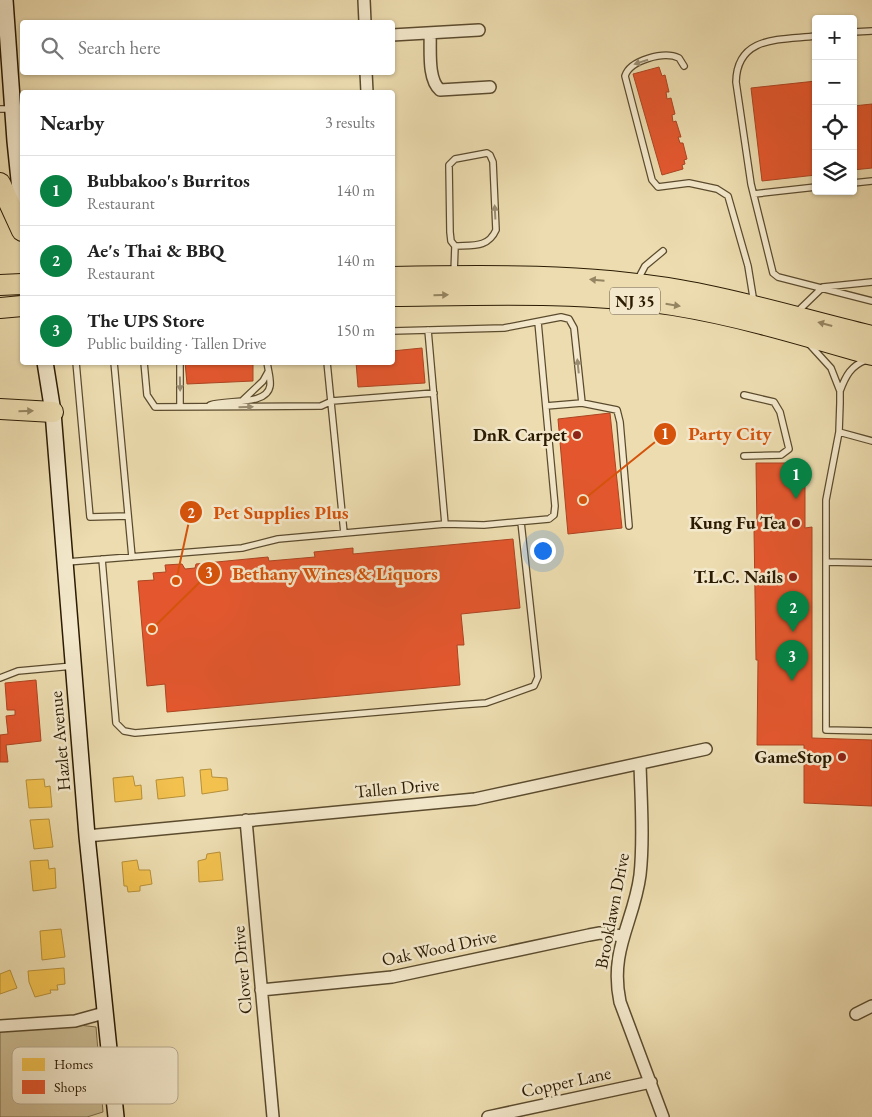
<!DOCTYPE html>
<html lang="en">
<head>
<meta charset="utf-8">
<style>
  :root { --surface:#fff; --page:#f2f2f2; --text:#222; --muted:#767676; --line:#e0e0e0; --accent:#0b8043 }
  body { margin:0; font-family:"EB Garamond",serif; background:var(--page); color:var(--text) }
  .controls { position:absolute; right:15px; top:15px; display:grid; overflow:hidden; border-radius:5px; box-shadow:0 1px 4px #0004 }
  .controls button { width:45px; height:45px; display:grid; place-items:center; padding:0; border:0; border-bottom:1px solid var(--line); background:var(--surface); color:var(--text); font:25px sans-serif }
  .you { position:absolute; left:542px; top:550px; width:18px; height:18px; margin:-12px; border:4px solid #fff; border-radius:50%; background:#1a73e8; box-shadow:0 0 0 8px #1a73e833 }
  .badge { display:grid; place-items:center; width:32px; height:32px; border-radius:50%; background:var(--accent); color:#fff; font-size:16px; font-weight:700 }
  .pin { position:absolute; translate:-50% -41px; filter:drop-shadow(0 1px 2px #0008) }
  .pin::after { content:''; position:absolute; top:26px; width:18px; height:15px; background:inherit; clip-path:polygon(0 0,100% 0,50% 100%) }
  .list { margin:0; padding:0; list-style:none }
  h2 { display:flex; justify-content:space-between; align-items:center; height:65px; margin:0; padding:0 20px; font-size:21px }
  h2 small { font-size:16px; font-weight:400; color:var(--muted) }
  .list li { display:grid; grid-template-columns:32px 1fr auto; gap:15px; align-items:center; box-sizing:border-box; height:70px; padding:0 20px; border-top:1px solid var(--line) }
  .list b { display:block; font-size:19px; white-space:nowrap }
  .list p { margin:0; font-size:16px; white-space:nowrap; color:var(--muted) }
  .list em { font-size:16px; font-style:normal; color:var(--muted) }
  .icon { flex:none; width:28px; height:28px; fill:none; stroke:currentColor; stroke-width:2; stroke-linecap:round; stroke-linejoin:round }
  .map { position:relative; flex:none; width:872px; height:1117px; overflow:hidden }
  .search { position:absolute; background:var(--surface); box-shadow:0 1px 4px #0004; left:20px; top:20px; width:375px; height:55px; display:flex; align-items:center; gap:12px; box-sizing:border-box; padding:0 18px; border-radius:5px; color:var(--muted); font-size:19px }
  .panel { position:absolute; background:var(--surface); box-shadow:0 1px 4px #0004; left:20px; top:90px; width:375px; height:275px; border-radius:5px }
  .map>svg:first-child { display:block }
  .green { fill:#cbbb92; stroke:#7b6b4a }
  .homes { fill:#f2c14e; stroke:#b68f38 }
  .shops { fill:#e4572e; stroke:#ac4521 }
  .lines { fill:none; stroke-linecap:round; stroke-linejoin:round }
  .lane-casing { stroke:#5b4b2e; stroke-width:8 }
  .street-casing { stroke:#5b4b2e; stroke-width:14 }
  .secondary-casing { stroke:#2b1b03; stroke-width:18 }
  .highway-casing { stroke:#2b1b03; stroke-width:22 }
  .lane { stroke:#f3e8cb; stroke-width:5.5 }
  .street { stroke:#f3e8cb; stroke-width:11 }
  .secondary { stroke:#f3e8cb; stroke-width:15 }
  .highway { stroke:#ecdcaf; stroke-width:20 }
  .oneway { fill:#998c71 }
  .oneway2 { fill:#958562 }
  .poi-dot { fill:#8f2418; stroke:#f3e8cb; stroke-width:2 }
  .labels { text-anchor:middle; stroke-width:5; stroke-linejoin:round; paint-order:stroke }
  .shield { fill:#f3e8cb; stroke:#67583f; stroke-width:1 }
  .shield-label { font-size:16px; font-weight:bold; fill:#2b1b03 }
  .poi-label { font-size:18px; font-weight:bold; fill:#2b1b03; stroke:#f3e8cb; text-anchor:end }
  .street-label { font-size:18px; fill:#2b1b03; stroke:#f3e8cb }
  .key { fill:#f3e8cb; stroke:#b7aa8f; stroke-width:1 }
  .key-label { font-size:14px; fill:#2b1b03 }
  .leader { fill:none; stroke:#d5530b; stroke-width:2 }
  .callout-dot { fill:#d5530b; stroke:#f3e8cb; stroke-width:2 }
  .mark-label { font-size:15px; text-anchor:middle; font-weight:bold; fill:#fff }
  .callout-label { font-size:19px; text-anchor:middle; font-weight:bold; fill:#d5530b; stroke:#f3e8cb; stroke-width:5; stroke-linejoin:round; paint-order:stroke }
</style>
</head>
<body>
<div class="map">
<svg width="872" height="1117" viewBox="0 0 872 1117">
  <rect width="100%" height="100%" fill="#ecdcaf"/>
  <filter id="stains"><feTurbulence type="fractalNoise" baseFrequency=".004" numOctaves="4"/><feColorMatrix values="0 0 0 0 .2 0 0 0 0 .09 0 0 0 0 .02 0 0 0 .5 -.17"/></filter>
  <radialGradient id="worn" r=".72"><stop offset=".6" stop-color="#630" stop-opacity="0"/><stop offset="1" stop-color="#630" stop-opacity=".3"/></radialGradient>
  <path class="green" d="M53,1022l43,5 7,85 -16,5h-87v-91z"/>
  <path class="homes" d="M211,769l1,8 15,1 1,12 -26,4 -2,-24z
    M133,776l2,10 6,-1 1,14 -27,3 -2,-24z
    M183,777l2,19 -27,3 -2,-19z
    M44,779l1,8 5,-1 2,21 -23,1 -3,-28z
    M49,819l4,28 -19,2 -4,-29z
    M220,852l3,28 -24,2 -1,-21 8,-2 1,-5z
    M48,860l1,9 6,-1 1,20 -23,3 -3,-30z
    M137,860l2,10h11l2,14 -12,2v5l-12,1 -1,-6h-3l-2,-24z
    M61,929l4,28 -23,3 -2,-29z
    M64,968l1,16 -8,1 1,5h-8l1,3 -16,4 -6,-15 -1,-11z
    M10,970l7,18 -17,6v-20z"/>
  <path class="shops" d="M659,67l3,9 3,-1 4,17h-3l1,7 4,-1 4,16 -3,1 1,7 3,-1 5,16h-3l2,6h3l4,16 -3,1 1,4 -3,1 1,4 -21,6 -29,-101z
    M816,81v94l-54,6 -11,-93z
    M872,104v64l-19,2v-64z
    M422,348l3,35 -67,4 -2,-25h36v-11z
    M185,362h68v19l-66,3z
    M610,413l12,115 -54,6 -10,-115z
    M756,463h49v65l7,-1v211l60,2v66l-68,-3v-58h-47l1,-85h-2l-2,-131h3z
    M513,539l7,69 -59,6 3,31h-7l3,40 -293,27 -2,-28 -18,2 -9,-105 16,-1 -1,-7 13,-1 -1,-7 17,-1 3,5 10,-1 1,-4 72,-7 1,4 46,-4 -1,-5 39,-4v6z
    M36,680l5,61 -35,4 2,17h-8v-27l8,-1 -2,-18 9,-1v-5h-8l-2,-27z"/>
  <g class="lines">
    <defs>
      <path id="lane" d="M853,32l19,-1
        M816,36c-35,4 -79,-1 -80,46l15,102 22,89 5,4 94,24
        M684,66l-5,-8c-15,-7 -49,2 -54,18l27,104 6,7 31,-4 28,6 11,7 20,70 6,37
        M0,109h13
        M853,183l19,-2
        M754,194l62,-7
        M454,274l1,-28 -4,-5 -1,-9 -1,-67 6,-6 32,-6 3,2 3,7 3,68c-8,18 -23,15 -41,16
        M637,281l8,-15 18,-15
        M797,312l26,-25 49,-5
        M428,330l17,194
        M392,331l112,-3 57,-11 8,2 5,9 8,75
        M810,345l21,23 9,23v12l-1,29 -13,68v230l46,1
        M76,362l14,155 38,-1
        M114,362l18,195
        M144,362l3,33 8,12 166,-1 11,-5 102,-8
        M180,362v43
        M327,362l17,171
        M840,391c6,-16 11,-25 26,-31
        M744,395l30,7 6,10 9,37 -8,6 -37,1
        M243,400l20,-19 5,-9
        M210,405c17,-6 57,1 60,-19 1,-7 -2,-16 -3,-24
        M546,406l36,-3 35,7 3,12 9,104
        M839,432l33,9
        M102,559l14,164 8,8 11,2 324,-28 27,-2 48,-17 4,-9 -17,-155
        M67,562l175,-14 36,-9 167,-15 39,1 65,-6 5,-4 1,-9 -17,-184
        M826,562l46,1
        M0,678l18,-7 55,-5"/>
      <path id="street" d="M364,0l1,22
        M430,33c1,15 -3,46 10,57l50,-3
        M392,35l87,-5
        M366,72l1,20
        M640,764c1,36 4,75 0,111 -6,47 -31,75 -20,127l43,115
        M246,820l27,297
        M87,836l388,-37 231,-50
        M261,990l131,-13 197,-42 11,-2 22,3
        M856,1014l16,-8
        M0,1026l75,-5 29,-8
        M488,1117l163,-35"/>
      <path id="secondary" d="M5,0l10,141 7,68
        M45,362l8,50 34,424 29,281"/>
      <path id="highway" d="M0,183l22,48
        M392,277c97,-2 193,-3 288,13 65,11 128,31 192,46
        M0,285l22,-1
        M392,296c93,-1 189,-5 281,9 68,11 133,31 199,50
        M0,308l22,-2
        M0,409l53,3"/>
    </defs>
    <use href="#lane" class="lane-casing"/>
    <use href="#street" class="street-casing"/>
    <use href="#secondary" class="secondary-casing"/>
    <use href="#highway" class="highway-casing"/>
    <use href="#lane" class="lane"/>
    <use href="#street" class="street"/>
    <use href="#secondary" class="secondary"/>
    <use href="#highway" class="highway"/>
  </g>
  <defs><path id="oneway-solid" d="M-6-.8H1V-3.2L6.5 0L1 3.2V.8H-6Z" transform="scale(1.25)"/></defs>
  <g class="oneway">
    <use href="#oneway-solid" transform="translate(641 62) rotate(162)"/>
    <use href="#oneway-solid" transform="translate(495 212) rotate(-93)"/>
    <use href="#oneway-solid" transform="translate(578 366) rotate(-96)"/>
    <use href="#oneway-solid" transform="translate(180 384) rotate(89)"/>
    <use href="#oneway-solid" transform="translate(246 407) rotate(-1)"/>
  </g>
  <g class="oneway2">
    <use href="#oneway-solid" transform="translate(597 280) rotate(-175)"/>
    <use href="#oneway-solid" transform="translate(441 295) rotate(-1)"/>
    <use href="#oneway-solid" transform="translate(673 305) rotate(9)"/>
    <use href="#oneway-solid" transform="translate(825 324) rotate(-165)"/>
    <use href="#oneway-solid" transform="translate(26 411) rotate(-1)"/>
  </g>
  <g class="poi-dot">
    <circle cx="577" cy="435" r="5"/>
    <circle cx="796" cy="523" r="5"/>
    <circle cx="793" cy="577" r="5"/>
    <circle cx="842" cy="757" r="5"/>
  </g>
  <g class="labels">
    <rect class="shield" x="610" y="287.5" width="50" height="27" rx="4"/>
    <g class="shield-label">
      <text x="635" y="307">NJ 35</text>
    </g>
    <g class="poi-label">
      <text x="567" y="441">DnR Carpet</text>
      <text x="786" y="529">Kung Fu Tea</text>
      <text x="783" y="583">T.L.C. Nails</text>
      <text x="832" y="763">GameStop</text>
    </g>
    <g class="street-label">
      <text transform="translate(60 741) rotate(-95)" y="6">Hazlet Avenue</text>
      <text transform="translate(397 788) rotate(-5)" y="6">Tallen Drive</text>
      <text transform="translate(612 911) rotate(-79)" y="6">Brooklawn Drive</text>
      <text transform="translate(439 948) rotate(-12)" y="6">Oak Wood Drive</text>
      <text transform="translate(242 970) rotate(-95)" y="6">Clover Drive</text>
      <text transform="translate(566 1082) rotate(-12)" y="6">Copper Lane</text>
    </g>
  </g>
  <rect x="12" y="1047" width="166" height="57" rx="8" class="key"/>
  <rect x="22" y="1058" width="23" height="13" fill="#f2c14e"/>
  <rect x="22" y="1080" width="23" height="14" fill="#e4572e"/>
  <g class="key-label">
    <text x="54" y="1069">Homes</text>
    <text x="54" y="1092">Shops</text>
  </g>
  <path class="leader" d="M583 500L665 434M176 581L191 512M152 629L209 573"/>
  <g class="callout-dot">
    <circle cx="583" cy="500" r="5"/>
    <circle cx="176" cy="581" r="5"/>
    <circle cx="152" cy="629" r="5"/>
    <circle cx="665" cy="434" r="12"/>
    <circle cx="191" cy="512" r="12"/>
    <circle cx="209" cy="573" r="12"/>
  </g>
  <g class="mark-label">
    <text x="665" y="439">1</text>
    <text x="191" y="518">2</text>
    <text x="209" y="578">3</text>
  </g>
  <g class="callout-label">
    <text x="730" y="440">Party City</text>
    <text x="281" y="519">Pet Supplies Plus</text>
    <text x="335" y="580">Bethany Wines &amp; Liquors</text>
  </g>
  <rect width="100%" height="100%" filter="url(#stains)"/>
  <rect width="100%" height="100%" fill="url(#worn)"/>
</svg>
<div class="controls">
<button>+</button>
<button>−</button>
<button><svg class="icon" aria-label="locate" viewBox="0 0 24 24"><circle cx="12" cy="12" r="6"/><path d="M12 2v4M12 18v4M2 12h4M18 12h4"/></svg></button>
<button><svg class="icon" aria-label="layers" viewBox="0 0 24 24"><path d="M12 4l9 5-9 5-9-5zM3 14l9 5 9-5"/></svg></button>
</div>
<div class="you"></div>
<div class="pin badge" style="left:796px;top:499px">1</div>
<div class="pin badge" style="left:793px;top:632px">2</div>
<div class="pin badge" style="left:792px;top:681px">3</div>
<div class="search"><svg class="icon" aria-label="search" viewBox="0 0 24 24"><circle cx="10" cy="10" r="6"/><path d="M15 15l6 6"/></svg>Search here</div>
<section class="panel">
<h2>Nearby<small>3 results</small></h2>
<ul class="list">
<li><span class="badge">1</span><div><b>Bubbakoo's Burritos</b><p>Restaurant</p></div><em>140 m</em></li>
<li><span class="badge">2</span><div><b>Ae's Thai &amp; BBQ</b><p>Restaurant</p></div><em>140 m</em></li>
<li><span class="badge">3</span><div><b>The UPS Store</b><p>Public building · Tallen Drive</p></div><em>150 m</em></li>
</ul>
</section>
</div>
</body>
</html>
